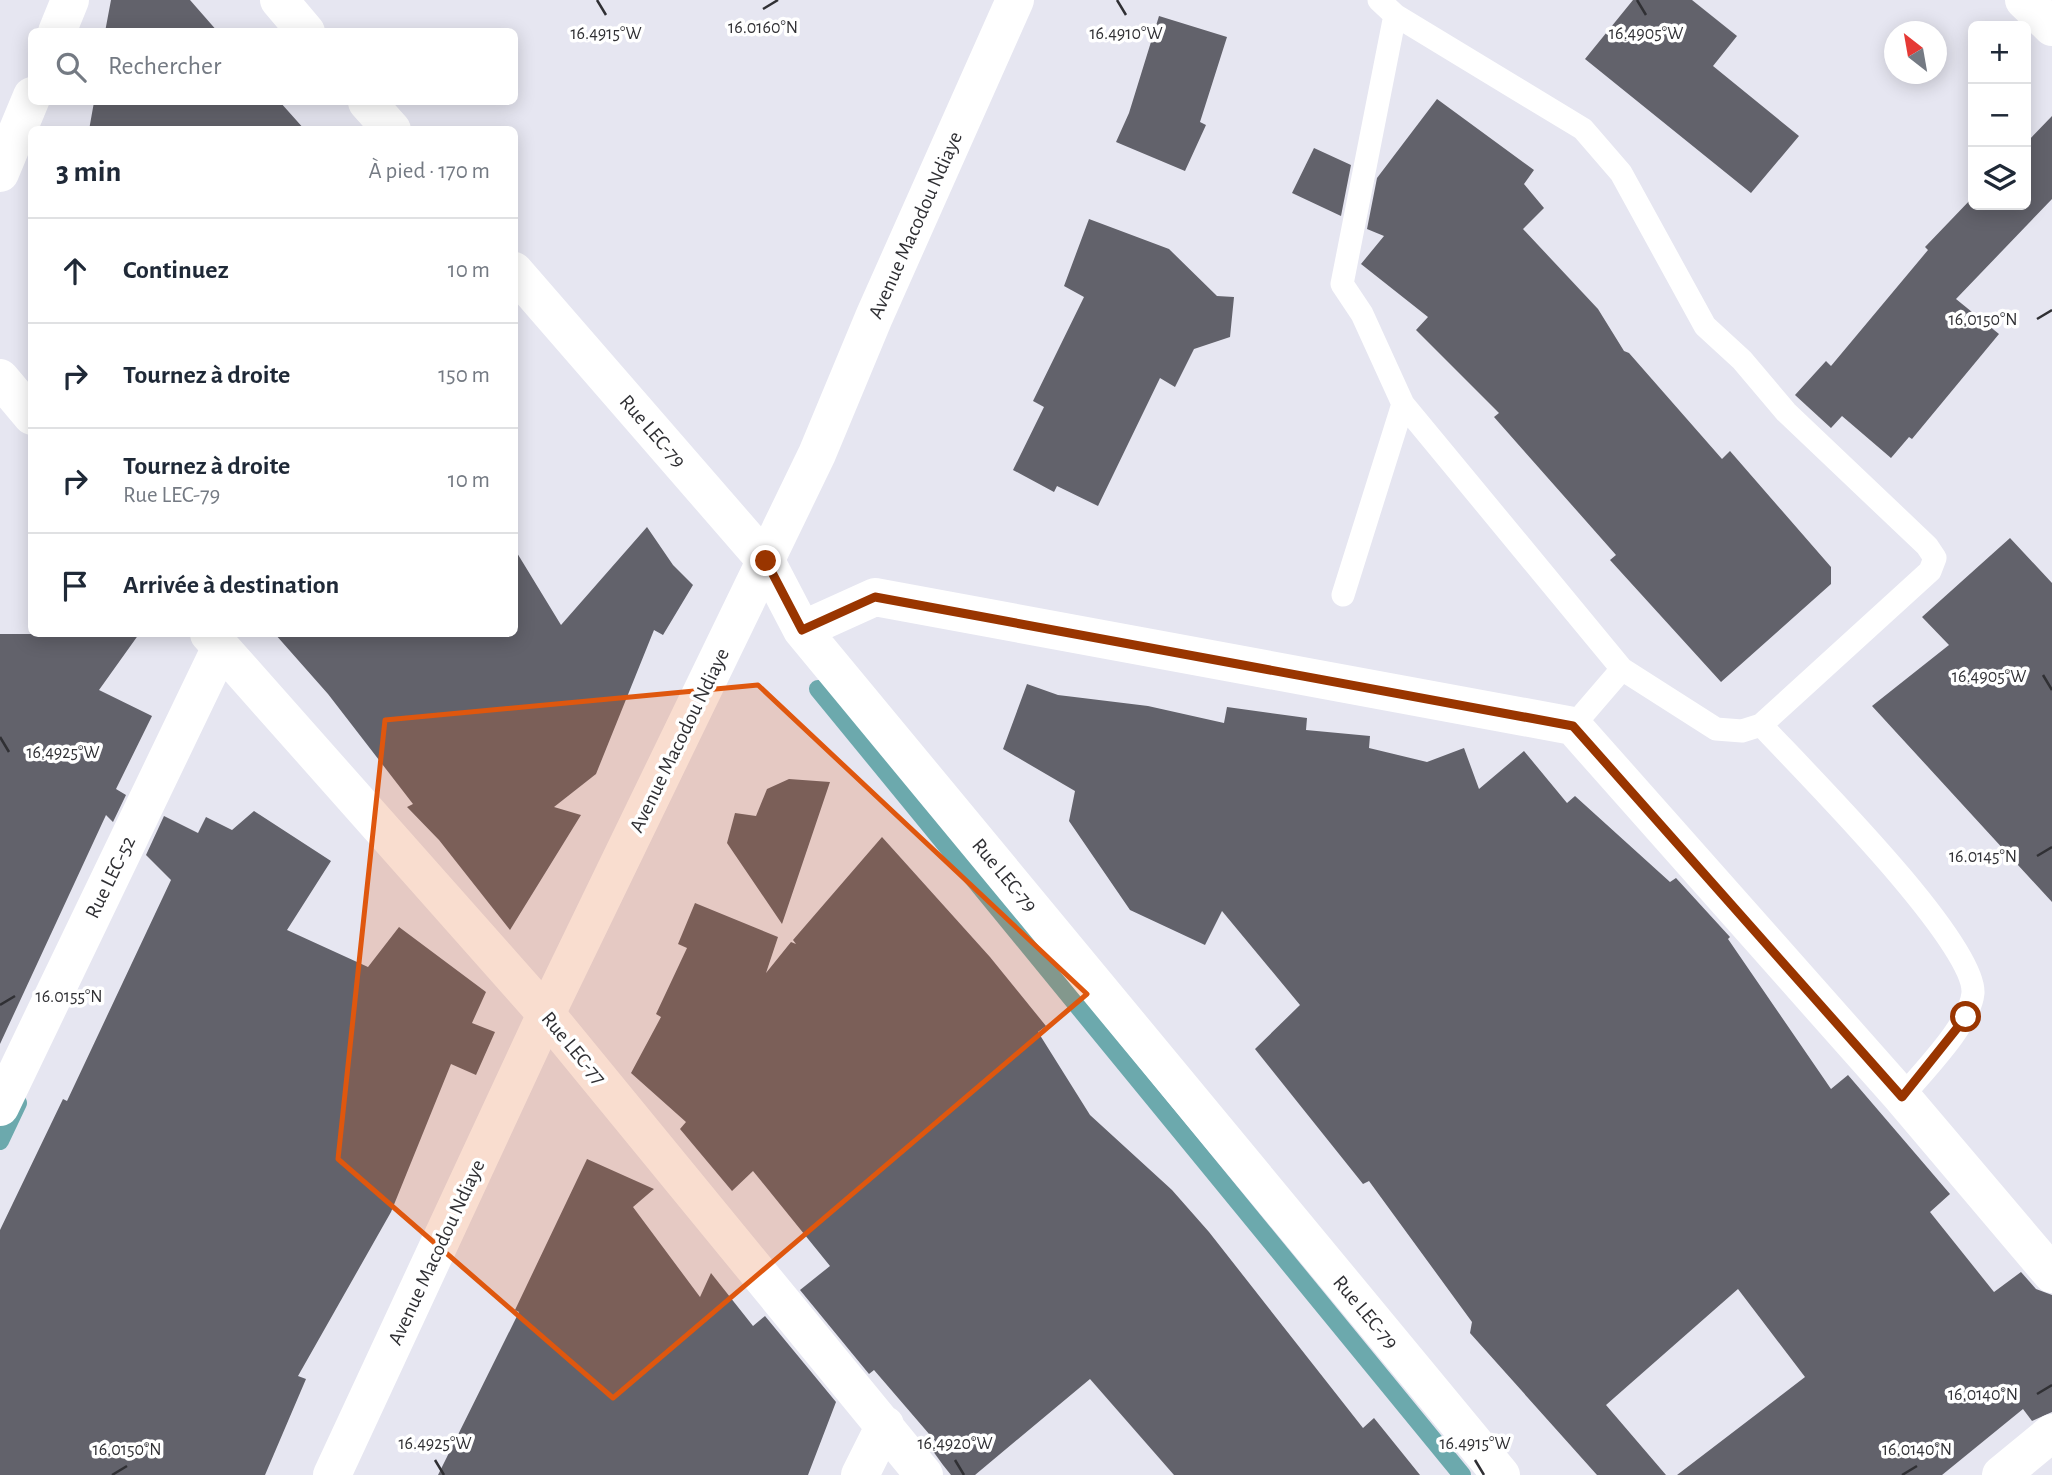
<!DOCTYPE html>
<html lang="fr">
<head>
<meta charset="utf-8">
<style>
  :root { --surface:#fff; --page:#f6f6f7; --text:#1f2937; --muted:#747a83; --line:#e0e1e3 }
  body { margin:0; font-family:"Alegreya Sans",sans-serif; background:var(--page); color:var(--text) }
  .controls { position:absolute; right:21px; top:21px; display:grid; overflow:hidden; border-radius:10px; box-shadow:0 4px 18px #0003 }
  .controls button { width:63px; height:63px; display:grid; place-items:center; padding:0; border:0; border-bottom:2px solid var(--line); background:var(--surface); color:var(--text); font:35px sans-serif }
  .compass { position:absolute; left:1884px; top:21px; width:63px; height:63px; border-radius:50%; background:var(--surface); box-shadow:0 4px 18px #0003; rotate:329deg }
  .stop { position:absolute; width:21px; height:21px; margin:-16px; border:5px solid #993500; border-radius:50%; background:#fff }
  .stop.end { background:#993500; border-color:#fff; box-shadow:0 2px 7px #0008 }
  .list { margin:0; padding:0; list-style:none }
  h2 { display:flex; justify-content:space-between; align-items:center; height:91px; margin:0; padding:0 28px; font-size:30px }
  h2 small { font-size:23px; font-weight:400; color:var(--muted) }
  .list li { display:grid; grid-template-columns:46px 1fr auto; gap:21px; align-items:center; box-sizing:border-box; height:105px; padding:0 28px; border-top:2px solid var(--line) }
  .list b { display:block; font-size:26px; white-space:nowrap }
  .list p { margin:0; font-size:23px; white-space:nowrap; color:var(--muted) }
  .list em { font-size:23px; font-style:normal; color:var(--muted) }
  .icon { flex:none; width:38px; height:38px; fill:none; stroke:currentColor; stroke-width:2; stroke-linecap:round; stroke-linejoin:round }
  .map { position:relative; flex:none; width:2052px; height:1475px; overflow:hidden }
  .search { position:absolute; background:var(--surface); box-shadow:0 4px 18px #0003; left:28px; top:28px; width:490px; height:77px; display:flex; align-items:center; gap:18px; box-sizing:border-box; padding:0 24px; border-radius:10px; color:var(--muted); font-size:26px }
  .panel { position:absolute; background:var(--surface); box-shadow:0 4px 18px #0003; left:28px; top:126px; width:490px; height:511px; border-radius:10px }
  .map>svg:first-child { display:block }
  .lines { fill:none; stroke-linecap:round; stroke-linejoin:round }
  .stream { stroke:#6ca9ad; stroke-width:18 }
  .building { fill:#62626b }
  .lane { stroke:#fff; stroke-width:23 }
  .street { stroke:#fff; stroke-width:38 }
  .secondary { stroke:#fff; stroke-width:38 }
  .route { stroke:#993500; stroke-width:9 }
  .marked { fill:#df570e; fill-opacity:0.2; stroke:#df570e; stroke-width:5; stroke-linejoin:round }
  .ticks { fill:none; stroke:#303034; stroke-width:2.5 }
  .labels { text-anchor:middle; stroke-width:7; stroke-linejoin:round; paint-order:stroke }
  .street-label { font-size:21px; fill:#303034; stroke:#fff }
  .ticks-label { font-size:18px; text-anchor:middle; fill:#303034; stroke:#fff; stroke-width:7; stroke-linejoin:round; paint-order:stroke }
</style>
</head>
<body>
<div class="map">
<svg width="2052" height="1475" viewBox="0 0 2052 1475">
  <rect width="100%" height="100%" fill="#e6e6f1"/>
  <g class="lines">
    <path class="stream" d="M818,689l644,786
      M0,1141l18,-38"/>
  </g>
  <path class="building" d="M111,0h79l28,32h-113z
    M1633,0h59l45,36 -24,30 86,70 -48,57 -166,-134z
    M1159,16l68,21 -27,85 6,3 -21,46 -69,-29 13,-29z
    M1437,99l97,71 -10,14 20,24 -21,21 75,80 26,42 5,2 93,106 8,-8 101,116v17l-110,98 -111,-122 6,-5 -122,-138 5,-4 -83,-83 12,-13 -67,-53 23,-28 -17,-7 10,-51z
    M94,102h186l25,28h-216z
    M2052,116v83l-96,100 43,35 -87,105 -3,-2 -18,21 -49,-42 -11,12 -36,-33 31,-34 5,5 97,-116 -3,-3 48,-50v8h53v-62z
    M1314,148l37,17 -10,51 -49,-23z
    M1089,219l80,30 48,47 17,1 -4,40 -36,12 -19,38 -15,-9 -62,128 -41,-20 -3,6 -41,-22 31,-63 -11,-6 51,-104 -20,-11z
    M647,527l26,38 20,20 -30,50 -9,-5 -58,144 -42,33 27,8 -71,115 -71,-90 -32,-33 6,-3 -85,-110 -53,-60h239v-86l47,77z
    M2010,538l42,45v319l-180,-196 77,-61 -27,-28z
    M0,634h139l-40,56 53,26 -36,73 10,6 -13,27 -7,-7 -106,229z
    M1027,684l31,11 90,11 76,17 3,-16 80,11 -1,12 64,6 -1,12 58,14 37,-14 15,41 45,-38 43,52 8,-7 95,86 6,-4 54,59 -2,2 103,150 17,-14 102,119 -20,18 64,80 27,-20 15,17 16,6v117l-20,9 -9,-12 -81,66h-265l128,-98 -67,-88 -132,116 60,70h-69l-127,-142 2,-11 -103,-141 -6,3 -108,-135 45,-44 -78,-94 -17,34 -75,-35 -61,-89 6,-30 -72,-42z
    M789,779l41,3 -48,142 -55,-81 8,-30 21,3 11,-27z
    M254,811l77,50 -44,69 81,37 31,-40 87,65 -14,31 23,9 -19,43 -25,-11 -60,148 -93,164 8,3 -41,96h-265v-245l63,-131 4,2 104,-221 -25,-25 18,-39 34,17 8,-16 26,13z
    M882,837l108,120 56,69 -8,6 52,83 82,75 37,42 154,196 11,-10 46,57h-246l-84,-96 -115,96h-24l-8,-10 -13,-18 6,-5 -62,-72 -5,4 -69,-84 30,-24 -77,-95 -21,20 -52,-62 6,-7 -55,-49 30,-56 -5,-3 31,-66 -9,-4 17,-41 83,34 -12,36 25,-31 5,2 -3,-4z
    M587,1159l67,30 -21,18 67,90 11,-24 42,53 12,-10 71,86 -28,73h-370l81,-163 -4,-2z"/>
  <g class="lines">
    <path class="lane" d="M1379,0l16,15 188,114 38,44 84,153 37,34 44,52 141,134 8,12 -5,13 -169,154 -19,6 -26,-2 -94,-60 -219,-265 -41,-90 -20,-30 53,-269
      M1343,595l60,-191
      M1761,725c40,43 215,217 212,268 -3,32 -50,78 -71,104
      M1573,726l49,-57"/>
    <path class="street" d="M279,0l27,32
      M2024,0l28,27
      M57,32l13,-32
      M367,102l25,28
      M0,173l32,-77
      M514,271l252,290 36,69 699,845
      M0,378l32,38
      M802,630l73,-33 698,129 329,371 150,177
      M209,634l337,380 378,461
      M0,1107l221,-460
      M860,1475l25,-50
      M2001,1475l51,-42"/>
    <path class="secondary" d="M332,1475l214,-461 271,-560 57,-137 141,-317"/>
  </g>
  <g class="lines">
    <path class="route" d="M766,561l36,69 73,-33 698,129 329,371 64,-80"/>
  </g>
  <path class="marked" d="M758,685l329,309 -474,404 -275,-239 47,-439z"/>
  <path class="ticks" d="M597,0l9,15M1117,0l9,15M1637,0l9,15M763,9l15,-9M2037,319l15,-9M2043,675l9,15M0,737l9,15M2037,856l15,-9M0,1005l15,-9M2037,1394l15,-9M435,1460l9,15M955,1460l9,15M1475,1460l9,15M112,1475l15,-9M1902,1475l15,-9"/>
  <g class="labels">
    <g class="street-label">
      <text transform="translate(915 225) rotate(-66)" y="7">Avenue Macodou Ndiaye</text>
      <text transform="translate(653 431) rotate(49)" y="7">Rue LEC-79</text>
      <text transform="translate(679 740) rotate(-64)" y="7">Avenue Macodou Ndiaye</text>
      <text transform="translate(1005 875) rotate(50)" y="7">Rue LEC-79</text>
      <text transform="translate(110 877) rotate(-64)" y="7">Rue LEC-52</text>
      <text transform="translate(574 1048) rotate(50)" y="7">Rue LEC-77</text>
      <text transform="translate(436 1252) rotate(-65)" y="7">Avenue Macodou Ndiaye</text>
      <text transform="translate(1366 1312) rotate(50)" y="7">Rue LEC-79</text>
    </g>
  </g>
  <g class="ticks-label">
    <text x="763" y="33">16.0160°N</text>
    <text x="606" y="39">16.4915°W</text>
    <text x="1126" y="39">16.4910°W</text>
    <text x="1646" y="39">16.4905°W</text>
    <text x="1983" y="325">16.0150°N</text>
    <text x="1989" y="682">16.4905°W</text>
    <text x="63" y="758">16.4925°W</text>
    <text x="1983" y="862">16.0145°N</text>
    <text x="69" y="1002">16.0155°N</text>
    <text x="1983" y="1400">16.0140°N</text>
    <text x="435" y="1449">16.4925°W</text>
    <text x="955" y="1449">16.4920°W</text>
    <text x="1475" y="1449">16.4915°W</text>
    <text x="127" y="1455">16.0150°N</text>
    <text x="1917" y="1455">16.0140°N</text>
  </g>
</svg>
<div class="controls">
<button>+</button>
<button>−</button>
<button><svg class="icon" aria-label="layers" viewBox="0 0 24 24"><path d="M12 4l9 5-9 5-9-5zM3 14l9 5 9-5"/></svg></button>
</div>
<svg class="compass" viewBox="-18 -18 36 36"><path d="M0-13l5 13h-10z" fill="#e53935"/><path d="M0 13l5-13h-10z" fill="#747a83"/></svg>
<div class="stop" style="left:1966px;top:1017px"></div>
<div class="stop end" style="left:766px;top:561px"></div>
<div class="search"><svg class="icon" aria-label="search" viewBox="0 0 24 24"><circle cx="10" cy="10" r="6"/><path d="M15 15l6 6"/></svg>Rechercher</div>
<section class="panel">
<h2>3 min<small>À pied · 170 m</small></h2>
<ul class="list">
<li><svg class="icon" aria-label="ahead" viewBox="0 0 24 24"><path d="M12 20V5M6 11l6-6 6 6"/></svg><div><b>Continuez</b></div><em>10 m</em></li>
<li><svg class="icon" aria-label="right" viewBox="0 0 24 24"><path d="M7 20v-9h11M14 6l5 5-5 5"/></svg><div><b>Tournez à droite</b></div><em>150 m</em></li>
<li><svg class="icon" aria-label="right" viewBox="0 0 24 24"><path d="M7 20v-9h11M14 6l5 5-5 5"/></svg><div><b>Tournez à droite</b><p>Rue LEC-79</p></div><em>10 m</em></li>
<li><svg class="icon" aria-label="arrive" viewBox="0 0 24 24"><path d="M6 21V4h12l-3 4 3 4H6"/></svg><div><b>Arrivée à destination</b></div></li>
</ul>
</section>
</div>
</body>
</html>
